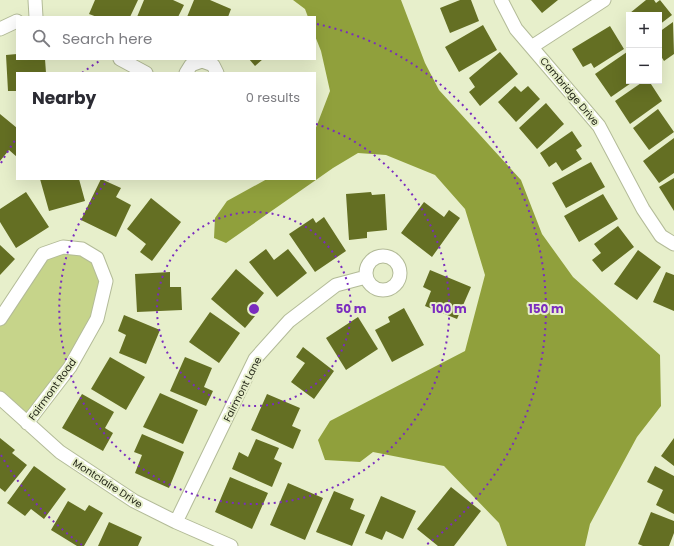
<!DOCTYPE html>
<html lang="en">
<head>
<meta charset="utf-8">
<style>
  :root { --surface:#fff; --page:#f7f7f7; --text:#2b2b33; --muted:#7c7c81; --line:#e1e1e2 }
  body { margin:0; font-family:Poppins,sans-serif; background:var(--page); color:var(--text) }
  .controls { position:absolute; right:12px; top:12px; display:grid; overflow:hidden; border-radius:0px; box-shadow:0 4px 16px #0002 }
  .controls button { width:36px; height:36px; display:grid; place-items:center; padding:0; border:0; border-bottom:1px solid var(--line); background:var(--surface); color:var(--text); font:20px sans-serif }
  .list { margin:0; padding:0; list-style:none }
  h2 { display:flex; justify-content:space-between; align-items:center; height:52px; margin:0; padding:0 16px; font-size:17px }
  h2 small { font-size:13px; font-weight:400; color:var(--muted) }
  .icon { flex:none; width:22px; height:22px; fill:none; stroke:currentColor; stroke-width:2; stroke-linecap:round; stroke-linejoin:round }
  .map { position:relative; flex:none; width:674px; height:546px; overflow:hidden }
  .search { position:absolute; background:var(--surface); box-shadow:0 4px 16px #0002; left:16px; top:16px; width:300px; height:44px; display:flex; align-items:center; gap:10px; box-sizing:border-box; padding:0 14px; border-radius:0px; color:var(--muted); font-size:15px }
  .panel { position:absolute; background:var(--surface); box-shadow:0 4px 16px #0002; left:16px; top:72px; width:300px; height:108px; border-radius:0px }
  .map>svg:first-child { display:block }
  .green { fill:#c6d48a }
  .water { fill:#90a03c }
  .building { fill:#646f23 }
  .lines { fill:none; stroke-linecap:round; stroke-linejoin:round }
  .minor-casing { stroke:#b3bb98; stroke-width:15 }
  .minor { stroke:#fff; stroke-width:13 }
  .ring { fill:none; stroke:#7b2cbf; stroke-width:2; stroke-dasharray:2 4 }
  .labels { text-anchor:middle; stroke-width:4; stroke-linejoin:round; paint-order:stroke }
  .street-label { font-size:10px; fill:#1e2113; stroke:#e7efcb }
  .centre { fill:#7b2cbf; stroke:#e7efcb; stroke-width:2 }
  .ring-label { font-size:12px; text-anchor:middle; font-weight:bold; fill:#7b2cbf; stroke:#e7efcb; stroke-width:4; stroke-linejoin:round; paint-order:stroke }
</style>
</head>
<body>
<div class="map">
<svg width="674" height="546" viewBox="0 0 674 546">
  <rect width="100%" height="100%" fill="#e7efcb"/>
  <path class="green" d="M82,249l24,32 -9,38 -70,104 -27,-25v-79l43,-65z"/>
  <path class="water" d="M293,0h108l24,63 14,27 82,90 21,54 31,43 87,78 1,51 -24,31 -47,87 -5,22h-78l-8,-23 -55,-57 -71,-14 -13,10 -35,-2 -7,-20 12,-19 135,-70 20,-76 -20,-66 -30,-34 -49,-20 -28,-2 -25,15 -107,75 -12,-5 1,-20 12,-17 40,-22h48v-49l15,-39 -9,-40 -6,-15v-19h-7l-3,-8z"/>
  <path class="building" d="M95,0h43l-8,17h-33l-8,-3z
    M144,0h29l11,5 -6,12h-41z
    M194,0h16l21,9 -3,8h-41z
    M460,0h11l8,21 -29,12 -10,-25z
    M531,0h27l-16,13z
    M646,0h8l2,3 4,-3 12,15 -13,10v-10h-27l-2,-2z
    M673,22l1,32 -10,7 -5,-8v-21z
    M483,25l14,25 -38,22 -14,-25z
    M610,26l14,23 -30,19 -3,-5 -8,4 -11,-18z
    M500,52l18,22 -38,32 -11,-14 6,-5 -6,-9z
    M627,52l2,2v27h5l-23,16 -16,-23z
    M17,54v5h28l1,14h-29v18h-9l-2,-36z
    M249,59h14l-8,7z
    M644,81h5l13,20 -32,23 -15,-23z
    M515,86l6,6 7,-6 12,13 -24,23 -18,-20z
    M546,103l18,21 -27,25 -18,-21z
    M658,109l16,23 -25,18 -16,-22z
    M0,114l17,14v29l-8,-7 -9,11z
    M572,131l10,15 -6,4 6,9 -20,12 -6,-9 -7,5 -9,-14z
    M674,138v35l-15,10 -16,-22z
    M591,162l14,25 -39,21 -14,-25z
    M674,178v33l-15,-24z
    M40,179h39l6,22 -36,10z
    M101,179l20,9 -5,9 15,8 -15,32 -35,-17z
    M26,192l23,35 -33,21 -16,-26v-13z
    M371,192l1,3 13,-1 2,36 -20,2v6l-18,2 -3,-46z
    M603,194l15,25 -39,23 -15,-26z
    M151,198l30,24 -29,39 -12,-9 6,-8 -19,-15z
    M424,202l20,15 5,-7 11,8 -28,39 -31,-24z
    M324,217l22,34 -31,21 -26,-38 24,-16 3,5z
    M618,226l16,21 -32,25 -10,-12 9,-7 -7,-9z
    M0,245l15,14 -15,16z
    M266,249l8,11 14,-11 19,24 -30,24 -28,-35z
    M638,250l23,17 -24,33 -23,-16z
    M236,269l28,24 -15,18 6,5 -10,12 -34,-29z
    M430,270l41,17 -14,32 -32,-13 6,-15 -8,-4z
    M170,272v15h11l1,23 -45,2 -2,-38z
    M666,272l8,3v36l-21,-9z
    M404,308l20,37 -32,17 -17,-32 15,-8 -2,-5z
    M210,312l30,21 -21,30 -30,-21z
    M124,315l36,15 -14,34 -27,-11 7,-18 -8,-4z
    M358,317l20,32 -32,21 -20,-32z
    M303,347l31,24 -20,28 -23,-17 14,-19 -9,-6z
    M110,357l35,20 -19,33 -35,-21z
    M185,357l27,11 -8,19 9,4 -7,15 -36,-15z
    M160,393l38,17 -15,34 -40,-17z
    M82,394l32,18 -9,16 8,5 -10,18 -41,-23z
    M267,394l33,14 -8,18 9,4 -8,19 -42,-19z
    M142,434l42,18 -15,36 -34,-15 7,-18 -8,-3z
    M0,438l15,12 -3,3 15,12 -22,27 -5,-4z
    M674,438v28l-13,-10z
    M256,439l23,9 -5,11 8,4 -10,24 -40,-18 7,-17 9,5z
    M34,466l32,23 -22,30 -13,-10 -6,7 -18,-13z
    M655,466l19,10v38l-18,-9 7,-15 -16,-8z
    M230,477l38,16 -16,36 -37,-17z
    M288,483l35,15 -18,42 -35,-15z
    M451,487l30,24 -27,35h-16l-21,-17z
    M334,491l20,8 -4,10 15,6 -13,31 -36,-14z
    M381,496l35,15 -13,28 -17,-8 -4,9 -17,-7z
    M68,501l17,10 4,-6 14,8 -19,33h-7l-26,-16z
    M651,512l23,9v12l-5,13h-26l-5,-2z
    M109,522l33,15 -4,9h-40z"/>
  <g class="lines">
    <defs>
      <path id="minor" d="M35,0l1,17
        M501,0l15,29 83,97 44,83 18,27 13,8
        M0,29l17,-8
        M533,46l71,-46
        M120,59l26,14
        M186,73l5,-8 11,-4 11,4 4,8
        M366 273a17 17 0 1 1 34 0a17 17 0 1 1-34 0Z
        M0,319l43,-65 20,-7 19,2 15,9 9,23 -9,38 -27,48 -43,56
        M0,398l60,54 74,49 42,21 55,24
        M176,522l79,-163 34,-38 47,-36 30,-8"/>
    </defs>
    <use href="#minor" class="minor-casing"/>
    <use href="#minor" class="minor"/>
  </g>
  <g class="ring">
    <circle cx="254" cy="309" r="97"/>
    <path d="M316 124A195 195 0 1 1 108 180"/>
    <path d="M82 545A292 292 0 0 1 1 455M1 163A292 292 0 0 1 16 139M82 73A292 292 0 0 1 101 60M317 24A292 292 0 0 1 426 545"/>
  </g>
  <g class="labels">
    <g class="street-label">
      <text transform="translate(570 91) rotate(50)" y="4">Cambridge Drive</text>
      <text transform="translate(52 389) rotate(-54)" y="4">Fairmont Road</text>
      <text transform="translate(242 389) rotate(-63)" y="4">Fairmont Lane</text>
      <text transform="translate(108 483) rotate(33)" y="4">Montclaire Drive</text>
    </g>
  </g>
  <circle cx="254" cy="309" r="6" class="centre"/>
  <g class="ring-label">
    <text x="351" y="313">50 m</text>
    <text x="449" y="313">100 m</text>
    <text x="546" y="313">150 m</text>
  </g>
</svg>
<div class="controls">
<button>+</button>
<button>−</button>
</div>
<div class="search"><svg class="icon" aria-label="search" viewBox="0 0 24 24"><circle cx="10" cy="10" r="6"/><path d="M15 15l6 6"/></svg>Search here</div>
<section class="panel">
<h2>Nearby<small>0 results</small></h2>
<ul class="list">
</ul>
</section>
</div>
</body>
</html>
